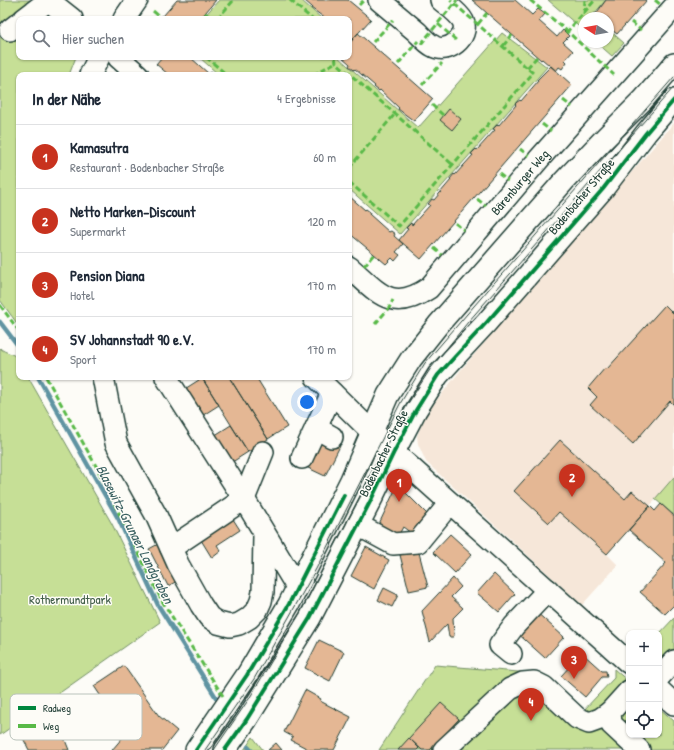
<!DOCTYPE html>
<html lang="de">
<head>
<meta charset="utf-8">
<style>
  :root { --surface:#fff; --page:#f2f2f3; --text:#1f2937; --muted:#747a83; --line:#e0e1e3; --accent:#c8321e }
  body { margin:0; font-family:"Patrick Hand",sans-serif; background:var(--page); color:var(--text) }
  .controls { position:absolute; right:12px; bottom:12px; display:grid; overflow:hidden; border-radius:8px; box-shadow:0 1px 3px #0004 }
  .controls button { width:36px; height:36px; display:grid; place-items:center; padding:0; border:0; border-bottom:1px solid var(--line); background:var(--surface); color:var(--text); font:20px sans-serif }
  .compass { position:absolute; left:578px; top:12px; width:36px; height:36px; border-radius:50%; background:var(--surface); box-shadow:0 1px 3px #0004; rotate:281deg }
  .you { position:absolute; left:307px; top:402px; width:14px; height:14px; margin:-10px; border:3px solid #fff; border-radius:50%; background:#1a73e8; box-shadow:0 0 0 6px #1a73e833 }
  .badge { display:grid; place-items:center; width:26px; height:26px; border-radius:50%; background:var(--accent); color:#fff; font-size:13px; font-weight:700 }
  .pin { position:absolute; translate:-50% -33px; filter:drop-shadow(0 1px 2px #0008) }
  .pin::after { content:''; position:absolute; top:21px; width:14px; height:12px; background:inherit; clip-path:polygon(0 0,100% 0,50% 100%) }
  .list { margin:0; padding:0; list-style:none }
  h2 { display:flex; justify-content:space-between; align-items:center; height:52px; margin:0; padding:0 16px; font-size:17px }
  h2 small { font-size:13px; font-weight:400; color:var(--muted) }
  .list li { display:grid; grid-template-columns:26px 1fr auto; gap:12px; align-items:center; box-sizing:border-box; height:64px; padding:0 16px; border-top:1px solid var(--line) }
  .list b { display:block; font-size:15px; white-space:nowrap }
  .list p { margin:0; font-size:13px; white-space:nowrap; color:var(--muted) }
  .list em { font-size:13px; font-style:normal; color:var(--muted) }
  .icon { flex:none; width:22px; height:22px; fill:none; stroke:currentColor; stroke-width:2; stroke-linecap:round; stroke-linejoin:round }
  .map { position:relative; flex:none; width:674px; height:750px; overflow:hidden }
  .search { position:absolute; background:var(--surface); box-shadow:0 1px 3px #0004; left:16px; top:16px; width:336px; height:44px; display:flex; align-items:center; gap:10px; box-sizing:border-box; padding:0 14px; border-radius:8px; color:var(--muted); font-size:15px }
  .panel { position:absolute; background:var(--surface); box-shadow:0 1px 3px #0004; left:16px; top:72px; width:336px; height:308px; border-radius:8px }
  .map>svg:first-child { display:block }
  .built { fill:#f6e7d9 }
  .green { fill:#c6df96; stroke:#728e65 }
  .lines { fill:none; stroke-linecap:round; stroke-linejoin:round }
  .stream { stroke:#6094a2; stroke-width:4.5 }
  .building { fill:#e4b794; stroke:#1f3d34 }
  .minor-casing { stroke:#1f3d34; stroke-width:24 }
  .minor { stroke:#fdfcf7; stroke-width:21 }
  .tram { stroke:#1f3d34; stroke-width:1 }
  .quiet { stroke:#58b947; stroke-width:3; stroke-dasharray:6 3; stroke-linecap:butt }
  .cycleway-casing { stroke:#fdfcf7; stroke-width:6 }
  .cycleway { stroke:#00873e; stroke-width:4 }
  .labels { text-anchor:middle; stroke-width:3; stroke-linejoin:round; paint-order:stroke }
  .street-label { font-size:13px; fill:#1f3d34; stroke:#fdfcf7 }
  .park-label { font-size:13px; fill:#405d48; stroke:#fdfcf7 }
  .water-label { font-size:14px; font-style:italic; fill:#3a6162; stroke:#fdfcf7 }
  .key { fill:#fdfcf7; stroke:#bac3bc; stroke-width:1 }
  .key-label { font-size:11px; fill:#1f3d34 }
</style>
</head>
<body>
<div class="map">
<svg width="674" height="750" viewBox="0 0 674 750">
  <rect width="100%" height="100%" fill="#fdfcf7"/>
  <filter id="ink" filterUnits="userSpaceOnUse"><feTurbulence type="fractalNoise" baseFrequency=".025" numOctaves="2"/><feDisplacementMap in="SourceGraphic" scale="8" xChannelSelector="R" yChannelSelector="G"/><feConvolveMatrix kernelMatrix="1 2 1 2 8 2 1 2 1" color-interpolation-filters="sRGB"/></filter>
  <g filter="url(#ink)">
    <path class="built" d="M674,123v354l-24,29 -43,48 11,11 -36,40 -156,-143 -8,-18 -1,-8 8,-21 35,-44z"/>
    <path class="green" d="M0,0h38l24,19h-43v38h57l-7,18h-50v251l-19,-26z
      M219,0h82l21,19h-120z
      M548,0h58l-13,15 2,3h-11v13z
      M608,29l16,14 -12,13 -16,-14h12z
      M502,33l45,34 -147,167 -51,-45v-114h-130l-20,-18h139l80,71z
      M0,348c4,5 17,6 19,12 1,5 0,12 0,17h9l84,147 48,98 -160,113z
      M674,477v38l-19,-16z
      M674,618v36l-15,16v-36z
      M435,665l107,9 40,38 32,-34v-9l15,13v53h30v-27l15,13v29h-295z
      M253,737l10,13h-19z"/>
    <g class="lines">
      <path class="stream" d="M0,322l19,25
        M38,377l81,143 39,85 59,94
        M248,747l3,3"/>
    </g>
    <path class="building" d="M177,0h39l-16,19h-41l3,-4 1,1z
      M304,0h44l23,19 -20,22 -2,-2v-20h-23l-15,-11 1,-1z
      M472,0h43l17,15 6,-6 7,5 -6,7 18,16 6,-7 6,6 -6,6 10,9 -8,9 2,2 -5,7 -3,-2 -3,4 -14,-12 -1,1z
      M606,0h41l-30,34 -9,-7v-9h-10l-3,-3z
      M358,33l75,66 -19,22 -16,-12 1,-1 -19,-18 -1,1 -5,-4 1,-1 -20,-17 -1,1 -5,-4 1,-2 -8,-7h7v-13z
      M162,57h28l19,17 2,-2 3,3h-45l-13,-11z
      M551,66l21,19 -151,174 -22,-19 9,-11 -2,-1 5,-5 1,2 18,-20 -2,-1 4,-5 2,1 17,-20 -1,-1 4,-5 1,1 18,-20 -2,-1 5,-5 1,1 18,-20 -2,-1 5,-5 1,1 17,-20 -1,-1 2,-2 3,-2 1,1 17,-20 -1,-1z
      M449,109l12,10 -9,11 -12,-10z
      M349,196l16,14 1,-1 4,3 -1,2 20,18 2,-1 4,3 -1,2 9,8 -7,8 4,3 -5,6 -3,-3 -6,6 -37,-31z
      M665,305l9,9v91l-4,-4 -37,43 -43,-39 7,-8 -9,-9 17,-20 2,1z
      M204,377h25l39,62 -20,13 -46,-74z
      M229,377h27l31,50 -19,12z
      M202,378l17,27 -22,14 -17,-27z
      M231,425l17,27 -22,14 -17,-27z
      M319,436l21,10 -15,30 -21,-10z
      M560,440l65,59 7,-8 18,15 -43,48 -48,-42 -10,11 -35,-32z
      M402,489l28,28 -15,19 -12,-9 -5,9 -20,-10 17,-36z
      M661,504l13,12v89l-9,9 -25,-22 26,-29 -37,-33 21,-24 5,5z
      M233,519l7,11 -23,15 4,6 -9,7 -11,-18z
      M450,534l22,20 -17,19 -22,-21z
      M160,543l19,37 -11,6 -19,-37z
      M366,547l23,13 -15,29 -23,-13z
      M407,548l7,5 4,-4 10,38 -19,4 -9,-36z
      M494,574l21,20 -16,18 -22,-19z
      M453,578l8,9 -10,10 12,11 -10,10 1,18 -1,1h-4l-2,-13 -17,18 -8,-31z
      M384,588l14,7 -6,12 -14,-7z
      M534,610l30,27 -19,21 -30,-27z
      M319,640l25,12 -14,29 -25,-13z
      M582,653l20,18h4l1,6h-5l-17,20 -24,-21z
      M124,666l35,50 18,15 -15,19h-50l17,-20 -5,-7 -4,2 -26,-39z
      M305,690l16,9 -1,2 31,16 -17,33h-27l1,-1 -17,-9 2,-3 -9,-5z
      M441,703l18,16 -29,31h-8l-13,-12z
      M57,720l12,30h-40l-7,-14z
      M409,738l10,10 -2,2h-19z
      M276,743l6,7h-14z"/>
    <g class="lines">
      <defs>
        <g id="minor">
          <path d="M48,0l24,19"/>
          <path d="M379,0c13,11 25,21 38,32 5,5 10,11 16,14 14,9 37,-9 30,-25 -4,-8 -15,-15 -22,-21"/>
          <path d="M24,19l25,-19"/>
          <path d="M124,19l13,-19"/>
          <path d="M10,30l9,-7"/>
          <path d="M118,57l20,18"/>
          <path d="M90,75l9,-18"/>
          <path id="s1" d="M349,267c28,24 42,47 80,21l110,-129 135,-152"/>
          <path d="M103,377l13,66 40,72 22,49 23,41 8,12 9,6 12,3 9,-2 10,-6 8,-8 4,-9 2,-9 1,-58"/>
          <path d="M166,377l78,122 53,88"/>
          <path d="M316,377l64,63 249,223"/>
          <path d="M316,428l16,9"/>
          <path d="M302,458l30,-65"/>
          <path d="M358,525l35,19 25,-2 32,-39"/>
          <path d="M171,548l73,-49 19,-47"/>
          <path d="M511,654l-11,-9 14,-19 34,-36"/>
          <path d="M659,677l15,-16"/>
          <path d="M659,690l15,14"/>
          <path d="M629,691l-19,21 1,12 28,26"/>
          <path d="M196,750l51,-75 42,-71 62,-124 37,-85 23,-36 27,-34 126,-144 41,-43 38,-38 31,-36"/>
          <path d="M225,750l22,-31 63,-101 62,-120 22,-46 22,-42 22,-35 49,-53 116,-133 43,-56 28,-33"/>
          <path d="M444,750l66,-61 13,-6 11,-1 10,5 33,31 12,5 11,-4 10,-7"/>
        </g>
      </defs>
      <use href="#minor" class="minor-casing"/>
      <use href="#minor" class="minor"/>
      <path class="tram" d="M205,750l49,-71 34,-60 28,-50 85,-167 24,-39 42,-49 207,-237
        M214,750l35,-51 51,-86 107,-208 24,-37 37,-46 206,-235"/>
      <path class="quiet" d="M290,0l22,19
        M530,0l38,32 46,43
        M655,0l7,6
        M359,5l5,-5
        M153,11l7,6
        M205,13l7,6
        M584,14l1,-14
        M217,19l17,-19
        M631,22l10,8
        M438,24l19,17
        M478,24l9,-11
        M566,33l29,-33
        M373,42l20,-22
        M421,44l36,-44
        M503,46l9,-11
        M206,57l21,18
        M335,57l1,5 117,103
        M398,64l20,-23
        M527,68l10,-11
        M313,75l23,-13
        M422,85l20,-22
        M563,100l9,7
        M432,105l11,10
        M542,124l9,7
        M520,149l9,7
        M349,168l46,-54
        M499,174l9,7
        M349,182l50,44 134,-153 -83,-73
        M477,199l9,7
        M455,223l9,7
        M434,248l8,7
        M364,266l10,-12
        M0,305l19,26
        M375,324l14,-16 4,-8
        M46,377l50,89 66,135 61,95"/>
      <defs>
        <path id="cycleway" d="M196,750l51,-75 42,-71 55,-109
          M225,750l22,-31 63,-101 62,-120 22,-46 22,-42 22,-35 49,-53 116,-133 43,-56 28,-33"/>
      </defs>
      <use href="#cycleway" class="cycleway-casing"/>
      <use href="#cycleway" class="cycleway"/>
    </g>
  </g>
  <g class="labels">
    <g class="street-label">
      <text dy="5" stroke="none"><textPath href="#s1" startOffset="233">Bärenburger Weg</textPath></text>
      <text transform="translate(581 196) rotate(-50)" y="5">Bodenbacher Straße</text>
      <text transform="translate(383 453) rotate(-64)" y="5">Bodenbacher Straße</text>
    </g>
    <g class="park-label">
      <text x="70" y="604">Rothermundtpark</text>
    </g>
    <g class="water-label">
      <text transform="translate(135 534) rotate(63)" y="5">Blasewitz‐Grunaer Landgraben</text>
    </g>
  </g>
  <rect x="10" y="694" width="132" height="46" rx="6" class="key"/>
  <rect x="18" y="706" width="18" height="4" fill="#00873e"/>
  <rect x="18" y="724" width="18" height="4" fill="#58b947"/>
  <g class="key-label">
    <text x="43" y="712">Radweg</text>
    <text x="43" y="730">Weg</text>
  </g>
</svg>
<div class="controls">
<button>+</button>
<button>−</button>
<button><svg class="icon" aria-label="locate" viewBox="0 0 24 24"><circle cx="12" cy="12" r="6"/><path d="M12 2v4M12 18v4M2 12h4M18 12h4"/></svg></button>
</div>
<svg class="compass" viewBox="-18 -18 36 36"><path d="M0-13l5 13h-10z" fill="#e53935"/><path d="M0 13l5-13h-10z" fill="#747a83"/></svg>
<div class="you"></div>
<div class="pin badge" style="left:399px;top:502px">1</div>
<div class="pin badge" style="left:572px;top:497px">2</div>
<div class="pin badge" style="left:574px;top:679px">3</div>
<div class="pin badge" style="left:531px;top:721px">4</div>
<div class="search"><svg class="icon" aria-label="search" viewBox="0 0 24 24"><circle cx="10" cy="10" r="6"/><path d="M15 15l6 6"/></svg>Hier suchen</div>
<section class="panel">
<h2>In der Nähe<small>4 Ergebnisse</small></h2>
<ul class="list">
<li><span class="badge">1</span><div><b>Kamasutra</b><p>Restaurant · Bodenbacher Straße</p></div><em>60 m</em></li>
<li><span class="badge">2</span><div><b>Netto Marken-Discount</b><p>Supermarkt</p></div><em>120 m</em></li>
<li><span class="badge">3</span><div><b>Pension Diana</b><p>Hotel</p></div><em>170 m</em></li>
<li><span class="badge">4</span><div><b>SV Johannstadt 90 e.V.</b><p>Sport</p></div><em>170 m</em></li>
</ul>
</section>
</div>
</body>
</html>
